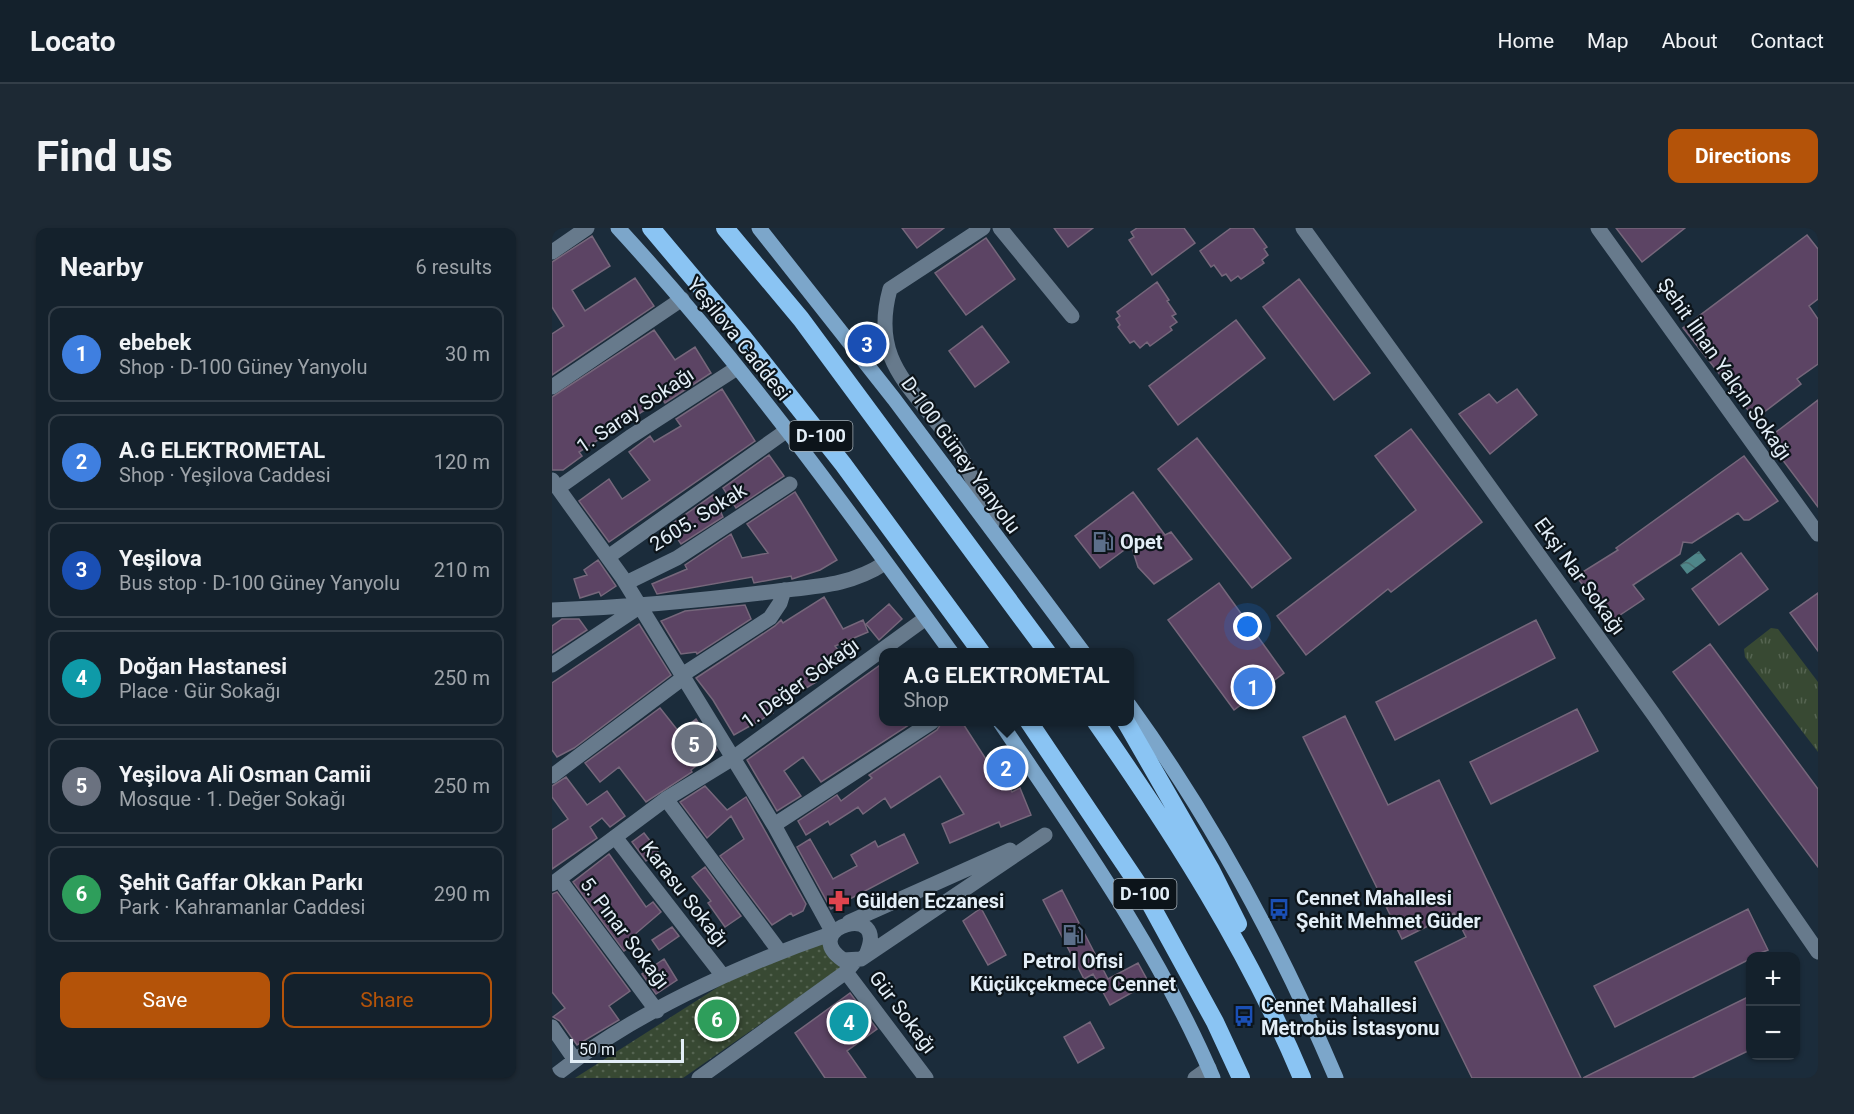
<!DOCTYPE html>
<html lang="en">
<head>
<meta charset="utf-8">
<style>
  :root { --surface:#14212c; --page:#1d2934; --text:#f1f3f6; --muted:#9da3a9; --line:#333e48; --accent:#b45309 }
  body { margin:0; font-family:Roboto,sans-serif; background:var(--page); color:var(--text) }
  .controls { position:absolute; right:18px; bottom:18px; display:grid; overflow:hidden; border-radius:12px; box-shadow:0 2px 4px #0004 }
  .controls button { width:54px; height:54px; display:grid; place-items:center; padding:0; border:0; border-bottom:2px solid var(--line); background:var(--surface); color:var(--text); font:30px sans-serif }
  .scale { position:absolute; left:18px; bottom:15px; width:114px; box-sizing:border-box; padding-left:6px; border:3px solid #e3eef7; border-top:0; font-size:16px; line-height:21px; white-space:nowrap; color:#e3eef7; -webkit-text-stroke:4px #0c141a; paint-order:stroke }
  .you { position:absolute; left:696px; top:399px; width:21px; height:21px; margin:-15px; border:4px solid #fff; border-radius:50%; background:#1a73e8; box-shadow:0 0 0 9px #1a73e833 }
  .badge { display:grid; place-items:center; width:39px; height:39px; border-radius:50%; background:var(--accent); color:#fff; font-size:20px; font-weight:700 }
  .pin { position:absolute; translate:-50% -50%; border:3px solid #fff; box-shadow:0 2px 6px #0006 }
  .popup { position:absolute; left:327px; top:420px; width:255px; height:78px; box-sizing:border-box; display:grid; place-content:center; border-radius:12px; background:var(--surface); filter:drop-shadow(0 2px 4px #0005); font-size:20px; white-space:nowrap; color:var(--muted) }
  .popup b { font-size:22px; color:var(--text) }
  .popup::after { content:''; position:absolute; left:50%; top:100%; margin-left:-12px; border:12px solid transparent; border-top-color:var(--surface) }
  .list { margin:0; padding:0; list-style:none }
  h2 { display:flex; justify-content:space-between; align-items:center; height:78px; margin:0; padding:0 24px; font-size:26px }
  h2 small { font-size:20px; font-weight:400; color:var(--muted) }
  .list li { display:grid; grid-template-columns:39px 1fr auto; gap:18px; align-items:center; box-sizing:border-box; height:96px; margin:0 12px 12px; padding:0 12px; border:2px solid var(--line); border-radius:12px }
  .list b { display:block; font-size:22px; white-space:nowrap }
  .list p { margin:0; font-size:20px; white-space:nowrap; color:var(--muted) }
  .list em { font-size:20px; font-style:normal; color:var(--muted) }
  .actions { display:flex; gap:12px; padding:18px 24px }
  .actions a { flex:1; padding:14px 0; border:2px solid var(--accent); border-radius:12px; text-align:center; font-size:21px; color:var(--accent) }
  .actions .main { background:var(--accent); color:#fff }
  .map { position:relative; flex:none; width:1266px; height:850px; overflow:hidden; border-radius:12px }
  header { display:flex; align-items:center; gap:36px; box-sizing:border-box; height:84px; padding:0 30px; background:var(--surface); border-bottom:2px solid var(--line) }
  header strong { font-size:28px }
  nav { display:flex; gap:33px; margin-inline-start:auto; font-size:21px }
  .intro { display:flex; align-items:center; justify-content:space-between; box-sizing:border-box; height:144px; padding:0 36px }
  h1 { margin:0; font-size:42px }
  .button { padding:15px 27px; border-radius:12px; background:var(--accent); color:#fff; font-size:21px; font-weight:700 }
  main { display:flex; gap:36px; padding:0 36px }
  aside { flex:1; background:var(--surface); border-radius:12px; box-shadow:0 2px 4px #0004 }
  .map>svg:first-child { display:block }
  .grass { fill:url(#grass-tufts) }
  .park { fill:url(#park-dots) }
  .water { fill:url(#water-waves) }
  .building { fill:#5c4464; stroke:#76677b; stroke-width:1.5 }
  .lines { fill:none; stroke-linecap:round; stroke-linejoin:round }
  .minor { stroke:#677a8c; stroke-width:15 }
  .major { stroke:#7ca6ca; stroke-width:15 }
  .highway { stroke:#8ac4f3; stroke-width:18 }
  .labels { text-anchor:middle; stroke-width:4.5; stroke-linejoin:round; paint-order:stroke }
  .shield { fill:#0c141a; stroke:#a2adb5; stroke-width:1.5 }
  .shield-label { font-size:18px; font-weight:bold; fill:#e3eef7 }
  .street-label { font-size:20px; fill:#e3eef7; stroke:#0c141a }
  .poi-label { font-size:20px; font-weight:bold; fill:#e3eef7; stroke:#0c141a; text-anchor:start }
</style>
</head>
<body>
<header>
<strong>Locato</strong>
<nav><a>Home</a><a>Map</a><a>About</a><a>Contact</a></nav>
</header>
<div class="intro"><h1>Find us</h1><a class="button">Directions</a></div>
<main>
<aside>
<h2>Nearby<small>6 results</small></h2>
<ul class="list">
<li><span class="badge" style="background:#3f7fe0">1</span><div><b>ebebek</b><p>Shop · D-100 Güney Yanyolu</p></div><em>30 m</em></li>
<li><span class="badge" style="background:#3f7fe0">2</span><div><b>A.G ELEKTROMETAL</b><p>Shop · Yeşilova Caddesi</p></div><em>120 m</em></li>
<li><span class="badge" style="background:#1a4fb4">3</span><div><b>Yeşilova</b><p>Bus stop · D-100 Güney Yanyolu</p></div><em>210 m</em></li>
<li><span class="badge" style="background:#0f9aa8">4</span><div><b>Doğan Hastanesi</b><p>Place · Gür Sokağı</p></div><em>250 m</em></li>
<li><span class="badge" style="background:#6b7280">5</span><div><b>Yeşilova Ali Osman Camii</b><p>Mosque · 1. Değer Sokağı</p></div><em>250 m</em></li>
<li><span class="badge" style="background:#2e9e5b">6</span><div><b>Şehit Gaffar Okkan Parkı</b><p>Park · Kahramanlar Caddesi</p></div><em>290 m</em></li>
</ul>
<div class="actions"><a class="main">Save</a><a>Share</a></div>
</aside>
<div class="map">
<svg width="1266" height="850" viewBox="0 0 1266 850">
  <defs>
    <pattern id="grass-tufts" width="24" height="20" patternUnits="userSpaceOnUse" patternTransform="scale(1.5)"><rect width="24" height="20" fill="#384933"/><path d="M3 7l-1-3M5 7V3M7 7l1-3M15 17l-1-3M17 17v-4M19 17l1-3" fill="none" stroke="#556451"/></pattern>
    <pattern id="park-dots" width="8" height="8" patternUnits="userSpaceOnUse" patternTransform="scale(1.5)"><rect width="8" height="8" fill="#384933"/><path d="M2 2h.1M6 6h.1" fill="none" stroke="#556451" stroke-width="1.8" stroke-linecap="round"/></pattern>
    <pattern id="water-waves" width="16" height="10" patternUnits="userSpaceOnUse" patternTransform="scale(1.5)"><rect width="16" height="10" fill="#4e8689"/><path d="M0 5q4-4 8 0t8 0" fill="none" stroke="#4a6d70"/></pattern>
  </defs>
  <rect width="100%" height="100%" fill="#1b2c3b"/>
  <path class="grass" d="M1219,400l7,1 40,53v70l-73,-95 -1,-8z"/>
  <path class="park" d="M271,709l18,31 -158,110h-108l184,-117z"/>
  <path class="water" d="M1147,323l7,9 -19,14 -7,-9z"/>
  <path class="building" d="M350,0h42l-27,20z
    M502,0h39l-25,19z
    M585,0h47l11,15 -43,32 -23,-35 5,-3 -3,-5z
    M679,0h22l14,19 -3,2 4,6 -6,5 2,3 -23,16 -3,-3 -7,5 -5,-7 -4,2 -8,-11 -3,2 -11,-16z
    M1064,0h69l-43,34z
    M1255,7l11,14v50l-9,7 9,13v45l-21,15 4,5 -46,35 -72,-91z
    M40,8l18,30 -38,24 13,21 50,-33 19,28 -102,69v-41l12,-8 -12,-19v-45z
    M434,10l29,41 -49,36 -31,-42z
    M747,51l71,94 -36,27 -71,-93z
    M605,54l12,18 -2,1 9,13 -4,2 5,6 -7,5 2,3 -22,16 -3,-4 -7,6 -6,-7 -4,2 -12,-16 2,-2 -4,-6 4,-3 -3,-4z
    M684,92l29,38 -87,67 -29,-39z
    M430,98l27,36 -34,25 -26,-36z
    M102,102l21,30 20,-13 16,26 -46,30 -3,-4 -83,53 3,4 -19,14h-11v-73z
    M170,161l33,52 -146,101 -30,-41 30,-22 13,20 28,-19 -21,-28 21,-16 4,6 27,-16 -5,-7z
    M965,161l20,26 -47,39 -31,-40 30,-20 8,9z
    M1266,172v107l-51,-68z
    M859,201l71,93 -91,70 -3,-3 -82,66 -29,-39 139,-106 -41,-54z
    M645,210l94,120 -39,30 -94,-119z
    M217,227l15,21 -48,32 -13,-20z
    M1192,228l34,45 -29,19h-5l-6,-7 -46,30 -9,-1 -3,12 -47,31 11,14 -30,20 -5,-1 -31,-39 3,-6 37,-23 -2,-2z
    M243,264l42,68 -17,10 -28,9 -1,-3 -37,7 -2,-6 -95,17 -5,-10 35,-15 -2,-4 46,-31 11,24 26,-5 -21,-29z
    M581,264l32,43 6,-3 21,27 -38,25 -16,-17 -7,-22 -31,23 -25,-32z
    M161,267l10,22 -42,27 -12,-18z
    M1189,325l27,36 -49,36 -27,-36z
    M46,332l18,26 -15,10 -2,-4 -19,6 -6,-19 13,-4 -3,-5z
    M667,355l65,90 -50,37 -66,-90z
    M1266,365v58l-28,-38z
    M272,369l19,32 20,-9 5,12 -33,14 9,12 -30,22 2,2 -45,27 2,4 -39,22 -21,-35 -17,-22 79,-52 6,-6 2,3z
    M337,376l13,15 -23,21 -13,-16z
    M193,377l6,14 -54,35 -1,-2 -15,2 -20,-33 24,-10z
    M10,391h17l8,11 -35,23v-27z
    M984,392l19,38 -160,82 -19,-38z
    M87,396l32,51 -97,73 -17,9 -5,-7v-67z
    M1158,416l108,145v78l-145,-195z
    M331,435v59l29,1 -91,59 -18,-25 -19,14 17,25 -24,15 -30,-51z
    M108,480l19,24 17,-13 21,31 -26,20 1,2 -46,30 -27,-35 -19,15 -15,-19z
    M1025,481l21,42 -107,53 -21,-42z
    M793,488l43,89 51,-25 142,298h-109l-57,-116 51,-25 -12,-24 -52,26 -99,-202z
    M390,494h20l27,42 6,-4 17,32 8,-4 11,27 -30,12 -2,-5 -49,21 -8,-19 22,-10 -24,-38 -49,32 -6,-10 -22,16 -5,-7 -28,18 -2,-4 -22,14 -8,-14 39,-26 4,6 31,-23 -3,-3 68,-45z
    M14,549l21,28 20,-14 18,25 -15,11 -8,-9 -12,9 7,11 -45,31v-39l16,-11 -16,-22v-11z
    M153,558l22,24 19,-13 60,107 -3,7 -10,5 -2,-3 -19,12 -52,-69 24,-17 -13,-23 -24,22 -27,-36z
    M92,605l14,18 -12,10 -14,-19z
    M352,606l14,29 -87,46 -34,-62 13,-8 23,40 24,-13 -6,-11 24,-14 3,6z
    M57,626l37,53 7,-5 8,10 -34,29 4,5 -7,5 -51,-69z
    M153,639l36,49 -16,11 -17,-24 3,-2 -19,-24z
    M510,662l46,89 30,-16 11,20 -39,22 -17,-31 -9,5 -41,-79z
    M5,664l73,99 -21,15 10,14 -42,25 -17,-24 -7,-4 12,-9 -13,-16v-98z
    M429,680l25,47 -18,10 -25,-44z
    M1196,681l20,41 -18,7v2l-135,68 -21,-41z
    M120,699l7,9 -20,14 -7,-10z
    M112,731l13,21 -21,14 -14,-20z
    M298,765l27,36 -30,22 19,27h-41l-30,-45z
    M1198,768v54l-58,28h-109z
    M538,794l14,26 -26,15 -14,-26z"/>
  <g class="lines">
    <path class="minor" d="M431,0l-93,61c-20,73 22,97 60,151 18,24 29,56 42,83
      M448,0l72,88
      M751,0l351,487 164,237
      M1046,0l220,306
      M0,24l35,-24
      M0,159l130,-88
      M0,252l70,97 152,248 59,108c-94,32 -204,82 -281,145
      M6,260l72,-51 107,-69
      M56,329l178,-126
      M74,355l51,-25 113,-74
      M0,382c78,-3 155,-10 233,-20 37,-4 68,-6 100,-27
      M0,437l87,-58
      M130,447l88,-57 10,-15 4,-13
      M0,548l131,-98
      M114,571l114,153
      M222,597l158,-103
      M63,609l108,139
      M7,651l98,132
      M0,656l114,-85 67,-41 193,-140
      M297,694l161,-72
      M314,727c25,-55 -69,-27 -23,5l18,-1 184,-124
      M294,744l80,106
      M0,799l23,33
      M147,850l147,-106 9,-11
      M643,850l14,-10"/>
    <path class="major" d="M66,0c122,132 228,279 333,424
      M207,0l135,171 189,253
      M577,477c84,116 151,241 207,373
      M448,494c77,114 159,229 213,356"/>
    <path class="highway" d="M99,0l91,108 101,128 138,188
      M173,0l76,91 246,333
      M477,494l117,174 69,126 26,56
      M544,494c78,112 153,229 206,356
      M574,494l85,148 27,54"/>
  </g>
  <defs>
    <symbol id="fuel-bare" viewBox="-9 -9 18 18"><path d="M-5.5-6h7V0h2V4h1.3V-2.5L3-4.5l.8-.8L6-3V5H2.5V1h-1V6h-7ZM-4.2-4.7v3.2H.2V-4.7Z" fill="#5c6f8a" stroke="#0c141a" stroke-width="2.5" paint-order="stroke"/></symbol>
    <symbol id="pharmacy-bare" viewBox="-9 -9 18 18"><path d="M-2-6h4v4h4v4h-4v4h-4v-4h-4v-4h4Z" fill="#e0444e" stroke="#0c141a" stroke-width="2.5" paint-order="stroke"/></symbol>
    <symbol id="bus-bare" viewBox="-9 -9 18 18"><path d="M-5-6H5V4H4V6H2V4H-2V6H-4V4H-5ZM-3.5-4V0h7V-4ZM-3.5 1.2v1.5H-2V1.2ZM2 1.2v1.5H3.5V1.2Z" fill="#1a4fb4" stroke="#0c141a" stroke-width="2.5" paint-order="stroke"/></symbol>
  </defs>
  <g fill-rule="evenodd">
    <use href="#fuel-bare" x="536" y="299" width="30" height="30"/>
    <use href="#pharmacy-bare" x="272" y="658" width="30" height="30"/>
    <use href="#bus-bare" x="712" y="666" width="30" height="30"/>
    <use href="#fuel-bare" x="506" y="692" width="30" height="30"/>
    <use href="#bus-bare" x="677" y="773" width="30" height="30"/>
  </g>
  <g class="labels">
    <g class="shield">
      <rect x="237.5" y="193" width="63" height="30" rx="4.5"/>
      <rect x="561.5" y="651" width="63" height="30" rx="4.5"/>
    </g>
    <g class="shield-label">
      <text x="269" y="214">D-100</text>
      <text x="593" y="672">D-100</text>
    </g>
    <g class="street-label">
      <text transform="translate(187 111) rotate(51)" y="7">Yeşilova Caddesi</text>
      <text transform="translate(1173 141) rotate(55)" y="7">Şehit İlhan Yalçın Sokağı</text>
      <text transform="translate(83 182) rotate(-34)" y="7">1. Saray Sokağı</text>
      <text transform="translate(409 227) rotate(54)" y="7">D-100 Güney Yanyolu</text>
      <text transform="translate(146 289) rotate(-32)" y="7">2605. Sokak</text>
      <text transform="translate(1028 348) rotate(54)" y="7">Ekşi Nar Sokağı</text>
      <text transform="translate(248 455) rotate(-36)" y="7">1. Değer Sokağı</text>
      <text transform="translate(133 666) rotate(52)" y="7">Karasu Sokağı</text>
      <text transform="translate(73 705) rotate(53)" y="7">5. Pınar Sokağı</text>
      <text transform="translate(351 784) rotate(53)" y="7">Gür Sokağı</text>
    </g>
    <g class="poi-label">
      <text x="568" y="321">Opet</text>
      <text x="744" y="677">Cennet Mahallesi<tspan x="744" dy="23">Şehit Mehmet Güder</tspan></text>
      <text x="304" y="680">Gülden Eczanesi</text>
      <text x="521" y="740" text-anchor="middle">Petrol Ofisi<tspan x="521" dy="23">Küçükçekmece Cennet</tspan></text>
      <text x="709" y="784">Cennet Mahallesi<tspan x="709" dy="23">Metrobüs İstasyonu</tspan></text>
    </g>
  </g>
</svg>
<div class="controls">
<button>+</button>
<button>−</button>
</div>
<div class="scale">50 m</div>
<div class="you"></div>
<div class="pin badge" style="left:701px;top:459px;background:#3f7fe0">1</div>
<div class="pin badge" style="left:454px;top:540px;background:#3f7fe0">2</div>
<div class="popup"><b>A.G ELEKTROMETAL</b>Shop</div>
<div class="pin badge" style="left:315px;top:116px;background:#1a4fb4">3</div>
<div class="pin badge" style="left:297px;top:794px;background:#0f9aa8">4</div>
<div class="pin badge" style="left:142px;top:516px;background:#6b7280">5</div>
<div class="pin badge" style="left:165px;top:791px;background:#2e9e5b">6</div>
</div>
</main>
</body>
</html>
